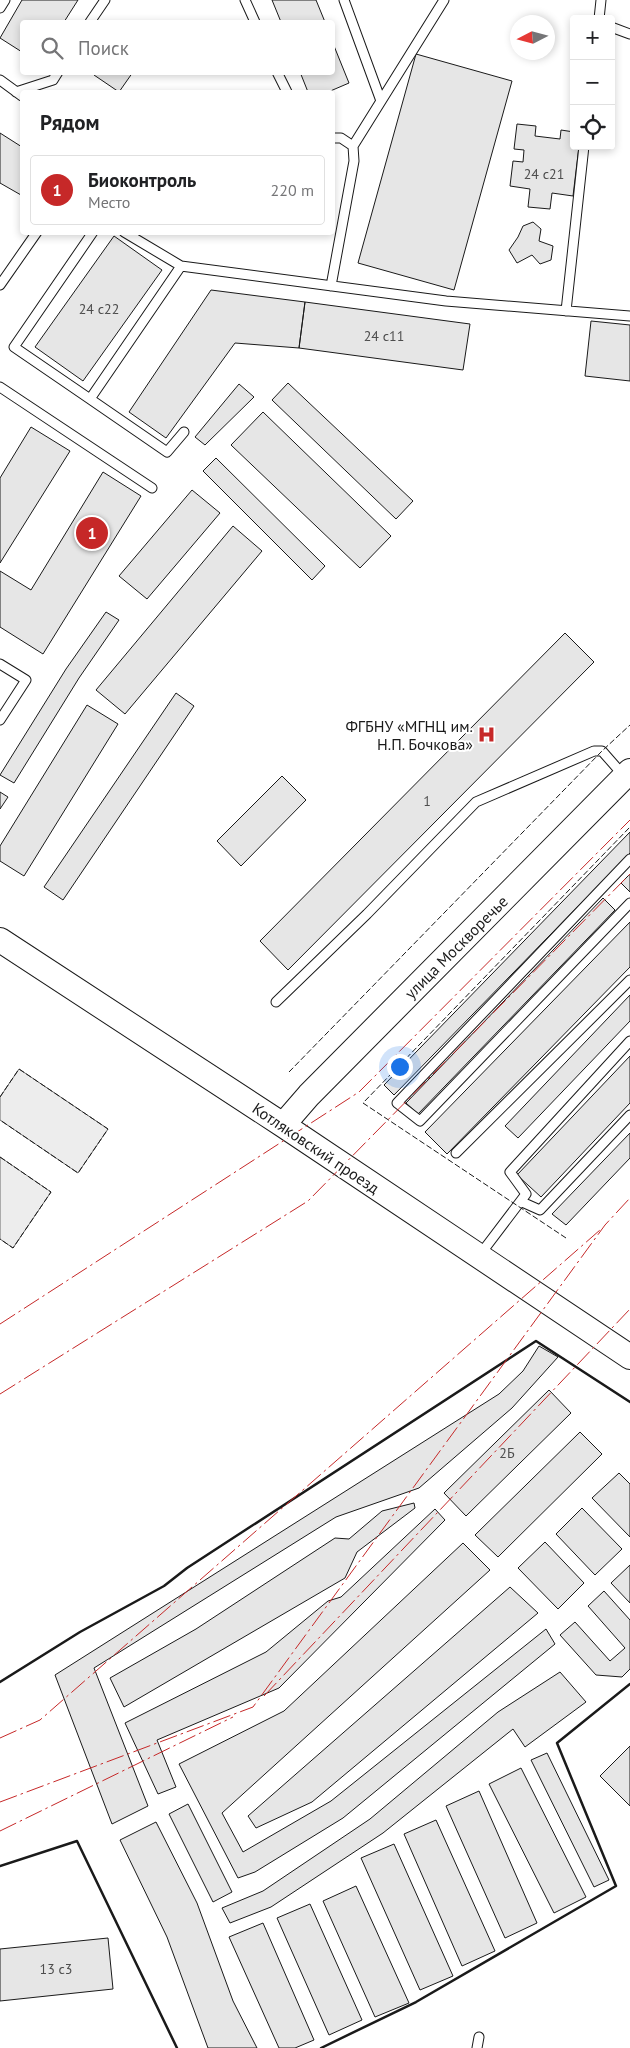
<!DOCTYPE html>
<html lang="ru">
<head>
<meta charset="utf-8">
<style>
  :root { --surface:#fff; --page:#f2f2f2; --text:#202124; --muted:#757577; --line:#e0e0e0; --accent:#c62828 }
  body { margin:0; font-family:"PT Sans",sans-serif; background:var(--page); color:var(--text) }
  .controls { position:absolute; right:15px; top:15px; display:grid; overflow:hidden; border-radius:5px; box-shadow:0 2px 8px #0003 }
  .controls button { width:45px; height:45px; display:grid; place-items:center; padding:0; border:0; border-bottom:1px solid var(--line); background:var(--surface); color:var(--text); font:25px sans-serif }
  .compass { position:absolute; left:510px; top:15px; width:45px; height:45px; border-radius:50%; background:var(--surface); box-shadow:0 2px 8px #0003; rotate:264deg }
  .you { position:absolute; left:399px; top:1066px; width:18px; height:18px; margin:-12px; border:4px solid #fff; border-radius:50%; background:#1a73e8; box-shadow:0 0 0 8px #1a73e833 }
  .badge { display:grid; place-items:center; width:32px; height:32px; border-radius:50%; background:var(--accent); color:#fff; font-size:16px; font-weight:700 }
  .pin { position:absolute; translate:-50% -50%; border:2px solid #fff; box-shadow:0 1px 5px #0006 }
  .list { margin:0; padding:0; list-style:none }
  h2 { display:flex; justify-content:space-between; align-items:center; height:65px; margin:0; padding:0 20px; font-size:21px }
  h2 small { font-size:16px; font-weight:400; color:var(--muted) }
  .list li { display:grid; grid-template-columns:32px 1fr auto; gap:15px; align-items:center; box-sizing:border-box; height:70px; margin:0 10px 10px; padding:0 10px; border:1px solid var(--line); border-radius:5px }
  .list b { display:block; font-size:19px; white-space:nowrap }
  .list p { margin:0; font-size:16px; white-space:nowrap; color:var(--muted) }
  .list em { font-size:16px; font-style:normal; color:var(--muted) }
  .icon { flex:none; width:28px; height:28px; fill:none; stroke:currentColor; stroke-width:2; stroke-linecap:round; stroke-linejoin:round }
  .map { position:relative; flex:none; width:630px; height:2048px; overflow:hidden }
  .search { position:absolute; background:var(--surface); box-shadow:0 2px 8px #0003; left:20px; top:20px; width:315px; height:55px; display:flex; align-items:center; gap:12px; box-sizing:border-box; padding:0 18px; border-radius:5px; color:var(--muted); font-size:19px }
  .panel { position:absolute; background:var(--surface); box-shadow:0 2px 8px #0003; left:20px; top:90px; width:315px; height:145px; border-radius:5px }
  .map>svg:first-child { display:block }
  .green { fill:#ededed; stroke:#6a6a6a }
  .building { fill:#e6e6e6; stroke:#1a1a1a }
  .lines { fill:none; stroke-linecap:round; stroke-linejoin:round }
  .lane-casing { stroke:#1a1a1a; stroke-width:11 }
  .secondary-casing { stroke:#1a1a1a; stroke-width:26 }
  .lane { stroke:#fff; stroke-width:9 }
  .secondary { stroke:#fff; stroke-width:24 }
  .fence { stroke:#1a1a1a; stroke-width:1; stroke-dasharray:6 2.5; stroke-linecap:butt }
  .wall { stroke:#1a1a1a; stroke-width:2.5 }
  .power { stroke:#c62828; stroke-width:1; stroke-dasharray:18 4 2.5 4; stroke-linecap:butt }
  .labels { text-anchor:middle; stroke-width:4; stroke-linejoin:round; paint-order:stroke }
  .number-label { font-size:14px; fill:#4d4d4d }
  .poi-label { font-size:16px; fill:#1a1a1a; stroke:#fff; text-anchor:end }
  .street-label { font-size:16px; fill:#1a1a1a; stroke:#fff }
</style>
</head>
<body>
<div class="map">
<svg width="630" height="2048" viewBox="0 0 630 2048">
  <rect width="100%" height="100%" fill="#fff"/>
  <path class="green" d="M19,1069l89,60 -30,44 -78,-53v-23z
    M0,1157l51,35 -38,56 -13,-9z"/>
  <path class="building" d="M22,0h56l-14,22h-42v30l-22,-14z
    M272,0h44l9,22h-44z
    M332,41l17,42 -21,9h-20l-8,-20h32z
    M416,54l96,27 -58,209 -96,-27z
    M96,72h37l-14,20 -25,-17z
    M517,124l19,2 -1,10 25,3 1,-9 13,2v14h5l-6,50 -21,-3 -2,16 -22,-2 2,-18 -20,-3 3,-25 10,1 1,-12 -10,-1z
    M0,133l22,14 -1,48 -21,-12z
    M533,222l8,7 -2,12 14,5 -2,14 -11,4 -8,-9 -15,8 -8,-13 9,-13 5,-11z
    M114,236l48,34 -79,111 -48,-34z
    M211,290l94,12 -6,46 -64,-5 -69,95 -37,-26z
    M305,302l165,22 -7,46 -164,-22z
    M591,321l39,4v56l-45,-5z
    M288,383l125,118 -17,18 -124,-119z
    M239,384l15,13 -49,48 -10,-8z
    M263,412l128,124 -31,32 -129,-123z
    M31,427l39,24 -70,112v-85z
    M216,458l109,108 -13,14 -109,-109z
    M103,472l38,24 -98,158 -43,-27v-56l31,19z
    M192,490l28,23 -73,86 -28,-23z
    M233,526l29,25 -137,163 -29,-24z
    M106,612l13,8 -40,58 -65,105 -14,-8 66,-106z
    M565,633l29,29 -306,308 -28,-29z
    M176,693l18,13 -131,194 -19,-13z
    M87,705l31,19 -94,152 -24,-15v-15z
    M282,776l24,24 -65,66 -24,-25z
    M0,792l8,5 -8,12z
    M630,832v21l-236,242 -10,-10z
    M630,874v18l-9,-9z
    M603,898l12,12 -197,204 -12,-11z
    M630,922v45l-183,187 -22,-22z
    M630,995v26l-112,117 -13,-12z
    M630,1056v47l-89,94 -24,-22z
    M630,1133v25l-64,67 -14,-11z
    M539,1346l19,11 -46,51 -93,80 -83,29 -242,151 54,138 -36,18 -57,-149 444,-281 24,-23z
    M549,1390l22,23 -105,103 -22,-23z
    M580,1432l22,22 -104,103 -23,-22z
    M619,1473l11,11v53l-38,-39z
    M414,1503l1,5 -58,44 -12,26 -221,129 -14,-29 86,-49 139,-91 14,1 33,-28z
    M582,1508l40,41 -27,26 -39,-41z
    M435,1509l10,11 -166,168 -122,52 19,47 -18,7 -33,-71 141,-71 62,-51 13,-4z
    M545,1542l39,41 -26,26 -40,-41z
    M463,1543l27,27 -268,243 21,39 88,-51 215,-172 9,15 -212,174 -88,54 -17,6 -59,-114 105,-53z
    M630,1565v38l-19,-20z
    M510,1587l28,26 -226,189 -56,26 -8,-12z
    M604,1591l26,29v49l-8,8 -26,-2 -36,-40 15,-13 35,39 15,-13 -37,-42z
    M560,1672l26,30 -61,45 -12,-18 -130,104 -112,74 -41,16 -8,-15 41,-17 107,-72 128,-107z
    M630,1746v60l-30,-30z
    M547,1753l62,127 -15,7 -63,-127z
    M521,1768l65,129 -32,16 -65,-129z
    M479,1791l58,132 -32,15 -59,-132z
    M188,1804l44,88 -19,10 -44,-88z
    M436,1820l59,131 -33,15 -58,-132z
    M156,1822l41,81 36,98 24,47h-49l-41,-111 -47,-97z
    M394,1844l59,132 -33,14 -59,-132z
    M356,1886l53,117 -34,14 -52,-116z
    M310,1904l52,116 -33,15 -52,-117z
    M263,1923l51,117 -19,8h-16l-50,-111z
    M108,1938l5,51 -113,12v-52z"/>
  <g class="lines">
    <defs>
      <path id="lane" d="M245,0l10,22
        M344,0l37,101
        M0,8l5,-8
        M599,19l2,-19
        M90,22l15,-22
        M611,27l19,7
        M277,72l10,20
        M0,80l22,16
        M16,92l37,-12 5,-8
        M332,138h9l12,8 91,-146
        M93,232l-79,115 76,52 91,-133
        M124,232l57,34 265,35 184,15
        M0,285l37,-53
        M331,286l23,-125 -1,-15
        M566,311l18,-165
        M0,387l152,101
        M90,399l77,53 17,-20
        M0,664l26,16 -26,40
        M630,859l-233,244 23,18 210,-218
        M276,1002l91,-88 109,-112 118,-51h8l22,25
        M456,1153l174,-173
        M522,1202l18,8 90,-95
        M479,1256l47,-62 -16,-22 120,-131
        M477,2048l2,-11"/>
      <path id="secondary" d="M0,940l283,185 347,232
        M283,1125l26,-30 321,-324"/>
    </defs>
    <use href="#lane" class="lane-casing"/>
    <use href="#secondary" class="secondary-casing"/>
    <use href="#lane" class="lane"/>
    <use href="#secondary" class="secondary"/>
    <path class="fence" d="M289,1072l313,-321 28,-26
      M0,1097l19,-28 89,60 -30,44 -78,-53
      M0,1157l51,35 -38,56 -13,-9
      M566,1238l-203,-135 267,-276"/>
    <path class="wall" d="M0,1682l80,-50 84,-46 23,-18 349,-227 94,61
      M0,1866l77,-25 100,207
      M321,2048l95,-46 200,-116 -59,-143 73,-59"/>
    <path class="power" d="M0,1324l359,-232 271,-272
      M0,1394l308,-193 322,-327
      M264,1696l366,-387
      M0,1738l40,-18 560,-490
      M0,1802l253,-95 352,-482 25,-27
      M0,1831l233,-114"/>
  </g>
  <defs>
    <symbol id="hospital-bare" viewBox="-9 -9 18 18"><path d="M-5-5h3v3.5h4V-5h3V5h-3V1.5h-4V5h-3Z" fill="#c62828" stroke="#fff" stroke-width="2.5" paint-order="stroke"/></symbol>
  </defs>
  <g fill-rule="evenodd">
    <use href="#hospital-bare" x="474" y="722" width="25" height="25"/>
  </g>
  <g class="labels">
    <g class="number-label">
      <text x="544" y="179">24 с21</text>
      <text x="99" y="314">24 с22</text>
      <text x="384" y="341">24 с11</text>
      <text x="427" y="806">1</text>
      <text x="507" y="1458">2Б</text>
      <text x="56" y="1974">13 с3</text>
    </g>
    <g class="poi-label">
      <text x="473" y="732">ФГБНУ «МГНЦ им.<tspan x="473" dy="18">Н.П. Бочкова»</tspan></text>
    </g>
    <g class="street-label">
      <text transform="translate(456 947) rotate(-45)" y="6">улица Москворечье</text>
      <text transform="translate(316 1148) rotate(34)" y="6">Котляковский проезд</text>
    </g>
  </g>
</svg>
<div class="controls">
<button>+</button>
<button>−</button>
<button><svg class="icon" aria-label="locate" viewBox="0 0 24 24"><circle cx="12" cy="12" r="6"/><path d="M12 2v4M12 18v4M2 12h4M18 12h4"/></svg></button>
</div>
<svg class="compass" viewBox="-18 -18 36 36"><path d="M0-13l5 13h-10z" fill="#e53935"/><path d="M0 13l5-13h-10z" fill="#757577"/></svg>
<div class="you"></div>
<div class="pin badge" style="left:92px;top:533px">1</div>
<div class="search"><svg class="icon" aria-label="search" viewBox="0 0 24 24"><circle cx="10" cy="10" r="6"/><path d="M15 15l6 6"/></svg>Поиск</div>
<section class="panel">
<h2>Рядом<small></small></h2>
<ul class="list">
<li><span class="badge">1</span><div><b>Биоконтроль</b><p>Место</p></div><em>220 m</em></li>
</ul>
</section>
</div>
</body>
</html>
